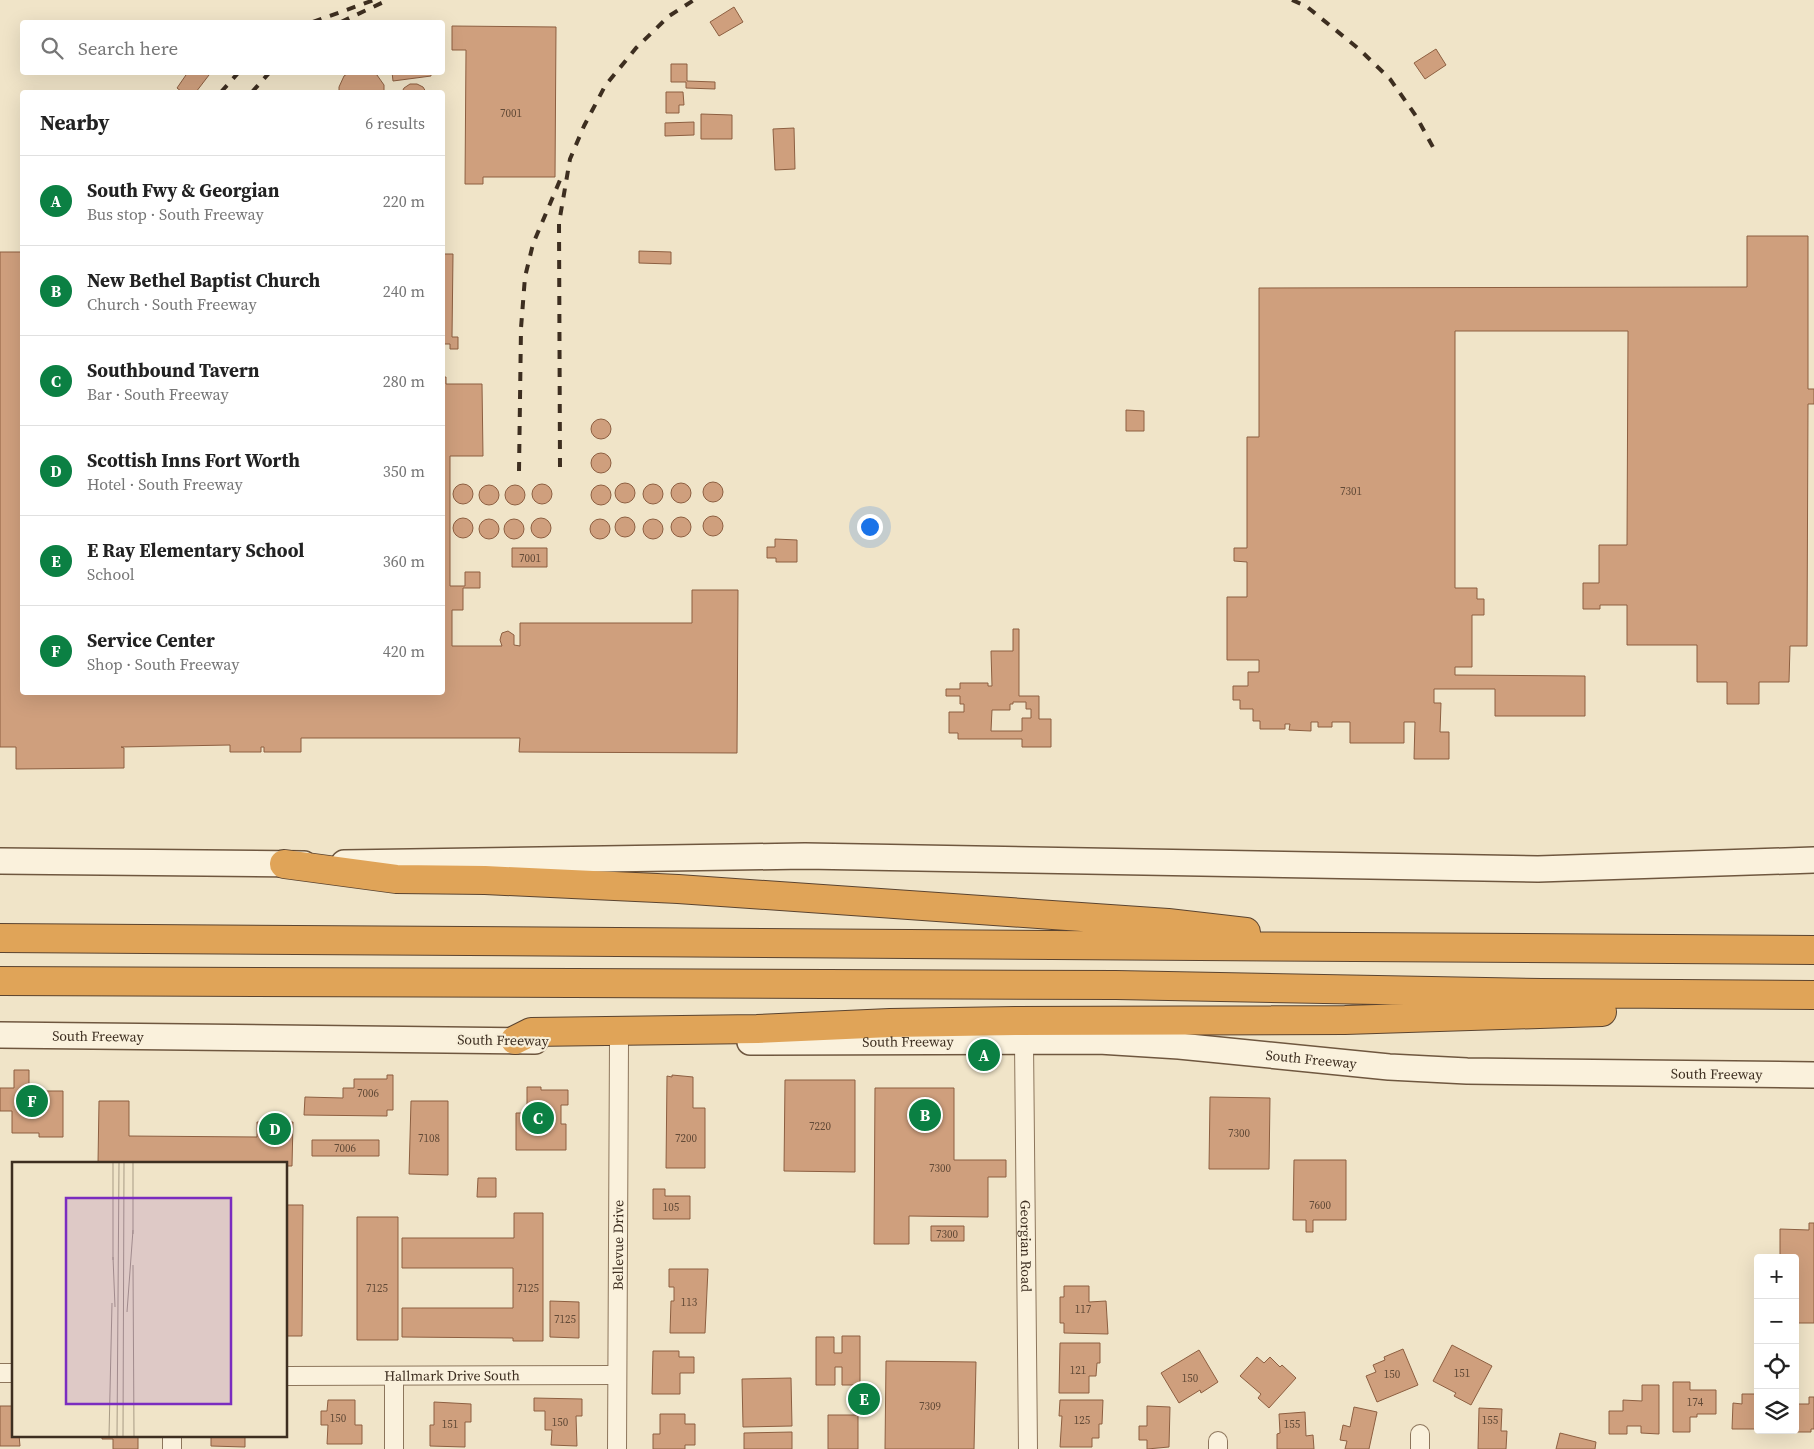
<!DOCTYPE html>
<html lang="en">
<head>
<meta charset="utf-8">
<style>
  :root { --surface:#fff; --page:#f6f6f6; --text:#222; --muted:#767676; --line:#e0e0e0; --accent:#0b8043 }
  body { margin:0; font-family:"Source Serif 4",serif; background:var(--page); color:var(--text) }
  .controls { position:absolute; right:15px; bottom:15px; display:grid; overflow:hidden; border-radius:5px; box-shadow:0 5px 20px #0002 }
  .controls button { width:45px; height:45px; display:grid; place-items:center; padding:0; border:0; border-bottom:1px solid var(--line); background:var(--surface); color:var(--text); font:25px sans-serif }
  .you { position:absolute; left:869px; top:526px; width:18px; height:18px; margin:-12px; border:4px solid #fff; border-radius:50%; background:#1a73e8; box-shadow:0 0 0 8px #1a73e833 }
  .badge { display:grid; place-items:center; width:32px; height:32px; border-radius:50%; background:var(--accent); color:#fff; font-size:16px; font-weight:700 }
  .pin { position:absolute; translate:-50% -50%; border:2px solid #fff; box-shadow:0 1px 5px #0006 }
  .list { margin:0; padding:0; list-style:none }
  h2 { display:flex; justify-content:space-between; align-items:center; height:65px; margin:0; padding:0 20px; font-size:21px }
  h2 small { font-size:16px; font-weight:400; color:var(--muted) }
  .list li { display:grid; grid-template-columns:32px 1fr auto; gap:15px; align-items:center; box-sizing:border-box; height:90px; padding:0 20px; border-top:1px solid var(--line) }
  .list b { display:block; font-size:19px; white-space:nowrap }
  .list p { margin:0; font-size:16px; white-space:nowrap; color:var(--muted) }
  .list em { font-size:16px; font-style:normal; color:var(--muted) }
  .icon { flex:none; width:28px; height:28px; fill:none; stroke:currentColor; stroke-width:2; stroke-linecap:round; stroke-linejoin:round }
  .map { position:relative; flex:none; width:1814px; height:1449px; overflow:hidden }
  .search { position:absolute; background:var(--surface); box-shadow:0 5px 20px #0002; left:20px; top:20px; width:425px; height:55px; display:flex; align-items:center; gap:12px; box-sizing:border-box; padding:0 18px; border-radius:5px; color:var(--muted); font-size:19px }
  .panel { position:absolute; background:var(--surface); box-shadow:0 5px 20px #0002; left:20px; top:90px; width:425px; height:605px; border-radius:5px }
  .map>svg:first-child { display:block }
  .building { fill:#cf9f7d; stroke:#8d5f41; fill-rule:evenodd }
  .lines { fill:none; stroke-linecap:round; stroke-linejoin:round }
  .street-casing { stroke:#8d765c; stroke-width:20 }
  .secondary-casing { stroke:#6f573f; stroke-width:28 }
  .highway-casing { stroke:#5b4430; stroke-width:30 }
  .street { stroke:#faf1dc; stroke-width:18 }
  .secondary { stroke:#faf1dc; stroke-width:25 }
  .highway { stroke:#e0a458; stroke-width:28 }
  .rail { stroke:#3d2e20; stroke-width:4; stroke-dasharray:9 9; stroke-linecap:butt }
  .labels { text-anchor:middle; stroke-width:4.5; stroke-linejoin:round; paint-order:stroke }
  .number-label { font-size:11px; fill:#624a37 }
  .street-label { font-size:14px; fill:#3d2e20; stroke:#f7eed8 }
  .inset-road { fill:none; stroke:#a89b85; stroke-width:1 }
  .view { fill:#7b2cbf; fill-opacity:0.15; stroke:#7b2cbf; stroke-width:2.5 }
  .inset-edge { fill:none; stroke:#3d2e20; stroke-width:2.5 }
</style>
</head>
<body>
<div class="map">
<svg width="1814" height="1449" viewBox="0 0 1814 1449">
  <rect width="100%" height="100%" fill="#f0e4c8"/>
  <path class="building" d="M734,7l9,15 -24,14 -9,-14z
    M452,26l104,1 -1,150h-72v7h-18l1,-134h-14z
    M1436,49l10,16 -21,14 -11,-16z
    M671,64h16v17l28,1v7l-29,-1v-6h-15z
    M188,72h18l3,3 -13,17h-14l-5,-4z
    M350,72h23l4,3 7,10v7h-45v-5l5,-11z
    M392,72h39v4l-38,5z
    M410,84h7l6,3 3,5h-24l2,-4z
    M666,92h17l1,13h-5v8h-13z
    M701,114l31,1v24h-31z
    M694,122v13l-29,1v-13z
    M794,128l1,41 -20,1 -2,-41z
    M1747,236h61v153h6v15h-6l-1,242h-17l-1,36h-30v22h-32v-22h-30v-37h-70v-40h-27v4h-17v-26h16v-38h28l1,-214h-173v257h22v11h7v16h-12v52h-17v8l130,1v40h-90v-27h-61v14h7l-1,29h9v27h-35l1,-37h-11v21h-54v-21h-18v5h-14v-5h-7v9l-22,-1 1,-6h-5v5h-25v-8h-7v-12h-13v-9h-7v-14h15v-14h11v-12h-32v-63h20v-35l-13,-1v-13h13v-111h12v-149l488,-1z
    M639,251l32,1v12l-32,-1z
    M0,252h22v440h420v-315h4v7h36l1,72h-33v130h15v-14h15v16h-17v22h-11v36h50l-2,-6 1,-4 1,-3 6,-2 6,4v10l6,1v-23h172v-33h46l-1,163 -218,-1 1,-14h-219v14h-37v-5h-3v5h-31v-7l-109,2 3,1v20l-108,1v-22h-16z
    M442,254h11l-1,83h6v12h-8v-5h-8z
    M1126,410l18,1v20h-18z
    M591 429a10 10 0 1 1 20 0a10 10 0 1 1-20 0Z
    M591 463a10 10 0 1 1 20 0a10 10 0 1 1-20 0Z
    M703 492a10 10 0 1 1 20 0a10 10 0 1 1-20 0Z
    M671 493a10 10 0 1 1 20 0a10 10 0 1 1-20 0Z
    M615 493a10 10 0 1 1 20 0a10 10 0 1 1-20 0Z
    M532 494a10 10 0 1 1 20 0a10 10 0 1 1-20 0Z
    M453 494a10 10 0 1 1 20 0a10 10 0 1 1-20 0Z
    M643 494a10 10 0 1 1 20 0a10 10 0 1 1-20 0Z
    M591 495a10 10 0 1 1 20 0a10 10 0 1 1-20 0Z
    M505 495a10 10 0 1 1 20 0a10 10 0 1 1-20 0Z
    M479 495a10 10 0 1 1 20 0a10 10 0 1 1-20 0Z
    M703 526a10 10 0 1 1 20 0a10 10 0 1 1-20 0Z
    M615 527a10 10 0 1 1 20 0a10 10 0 1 1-20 0Z
    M671 527a10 10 0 1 1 20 0a10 10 0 1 1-20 0Z
    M453 528a10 10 0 1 1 20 0a10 10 0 1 1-20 0Z
    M531 528a10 10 0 1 1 20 0a10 10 0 1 1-20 0Z
    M643 529a10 10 0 1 1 20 0a10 10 0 1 1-20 0Z
    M504 529a10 10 0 1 1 20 0a10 10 0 1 1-20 0Z
    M479 529a10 10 0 1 1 20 0a10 10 0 1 1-20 0Z
    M590 529a10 10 0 1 1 20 0a10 10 0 1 1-20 0Z
    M775,539l22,1v22h-21v-4h-9v-11h8z
    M512,548h35v19h-35z
    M1013,629h6v67h20v23h12v28h-29v-8h-64v-6h-9v-21h15v-8h-4v-8h-14v-7h14v-6h28v3h4l-1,-35h22zM1013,702h13v7h5v9h-9v13h-31l1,-21h18v-6h3z
    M14,1070h15v21h34v46h-24v-4h-27v-22h-12v-23h14z
    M387,1075h6v35h-6v6l-83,-1 1,-18 38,1v-10h11v-9h33z
    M672,1075l21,2v31h12v60h-39l1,-92 5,1z
    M785,1080h70v92l-71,-1z
    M527,1087h14v3h27v15h-7v19h5v26h-50v-37h11z
    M875,1088h79v72h52v17h-18v40l-79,-1v28h-35z
    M1210,1097l60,1 -1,71h-60z
    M99,1101h30v35l128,1v-15h36l-1,44h-6v-3h-188z
    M411,1101h37v74l-39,-1z
    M312,1140h67v16h-67z
    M1294,1160h52v60h-33v12h-7v-12h-13z
    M478,1178h18v19h-19z
    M653,1189h12v7h25v23h-37z
    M286,1205h17l-1,131h-16z
    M514,1213h29v128h-30v-3l-111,-1v-29h111v-40h-111v-30h112z
    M357,1217h41v123h-41z
    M1809,1223h5v100h-19v-65h-15v-29l29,1z
    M931,1226h33v15h-33z
    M669,1269h39l-3,64h-35l1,-32h3v-14h-5z
    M1064,1286h25v16l17,-1 2,33 -44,-1v-10h-4v-26h4z
    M550,1301l29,1v36l-29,-1z
    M842,1336h18v49h-18v-18h-7v18h-19v-48h18v16h8z
    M1060,1343h40v20h-3l-1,13h-7v17h-30z
    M1452,1345l40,21 -21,39 -17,-9 2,-3 -23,-12z
    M1403,1349l15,36 -41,17 -11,-26 10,-4 -3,-7 12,-5 -1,-3z
    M1199,1350l19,32 -17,11 -1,-3 -21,13 -18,-30z
    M653,1351h26v6h15v16h-14v21h-28z
    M1257,1357l7,6 6,-6 10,10 2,-2 14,13 -27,30 -11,-10 3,-4 -21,-18z
    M886,1361l90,1 -2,87h-89z
    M791,1378l1,48 -49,1 -1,-48z
    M1673,1382h17v8h26v24h-19v3h-7v15h-17z
    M1642,1385h17v49l-18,-1v-7h-14v8h-18v-23h14v-11l19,1z
    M1742,1394h16v35h-26l1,-26 9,1z
    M1809,1397h5v32h-3v3h-17l1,-28h14z
    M534,1398l48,1v17h-6l1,30 -26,-1 1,-15h-7v-19h-11z
    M328,1400h27v25h7v19h-35l1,-19h-7v-14h6z
    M1060,1400h43l-1,24h-3v14h-7v9h-32l2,-31h-3z
    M434,1402l37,2v18h-6v25l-35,-1v-21h4z
    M0,1406h14v29h5l1,11h-20z
    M1147,1406l23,1 -1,40 -22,2v-9h-8v-14h8z
    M1354,1407l23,5 -8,37h-24l2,-8 -7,-1 3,-15 7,2z
    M1479,1408l23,1 -1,22h6l-1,18h-28z
    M1305,1412l1,24 7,-1 1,14h-37v-15l3,-1 -1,-19z
    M660,1414h25v10h10v21h-10v4h-32v-15h7z
    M828,1415h30v34h-30z
    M792,1432v17h-48v-16z
    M1560,1433l36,9 -1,7h-39z
    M102,1435h36v14h-25v-10h-11z
    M211,1435h34v12l-34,-1z"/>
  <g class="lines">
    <defs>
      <g id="street">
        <path id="s1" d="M1024,1042l4,407"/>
        <path d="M0,1373h14"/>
        <path id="s2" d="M286,1376l331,-1"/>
        <path d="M394,1377v72"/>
        <path d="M1420,1434v15"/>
        <path d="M172,1435v14"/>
        <path d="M1218,1441v8"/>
        <path id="s3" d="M617,1449l2,-408"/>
      </g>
      <g id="secondary">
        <path d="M0,861l304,3"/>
        <path d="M344,863l461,-7 733,13 276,-9"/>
        <path id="s4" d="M0,1035l535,6"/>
        <path id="s5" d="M750,1042l349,-1 80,5 210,21 78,4 347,4"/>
      </g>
      <path id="highway" d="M284,864l112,15 89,1 193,9 490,34 78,9
        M0,938l1814,12
        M0,981l1116,4 426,8 272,2
        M515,1040l16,-8 226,-3 133,-6 125,-2 330,-1 257,-8"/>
    </defs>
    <use href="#street" class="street-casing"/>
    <use href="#secondary" class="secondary-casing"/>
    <use href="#highway" class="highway-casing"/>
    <use href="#street" class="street"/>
    <use href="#secondary" class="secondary"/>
    <use href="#highway" class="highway"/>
    <path class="rail" d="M1292,0l14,6 53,43 31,30 26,37 18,33
      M313,22l61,-22
      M341,22l47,-22
      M221,92l18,-20
      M252,92l18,-20
      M560,467l-1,-244 11,-64 14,-33 21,-40 31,-38 33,-32 25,-16
      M519,471l2,-143 4,-51 8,-33 30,-71"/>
  </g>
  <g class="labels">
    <g class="number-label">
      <text x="511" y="117">7001</text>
      <text x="1351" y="495">7301</text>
      <text x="530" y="562">7001</text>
      <text x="368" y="1097">7006</text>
      <text x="820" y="1130">7220</text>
      <text x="1239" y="1137">7300</text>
      <text x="429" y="1142">7108</text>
      <text x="686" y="1142">7200</text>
      <text x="345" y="1152">7006</text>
      <text x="940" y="1172">7300</text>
      <text x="1320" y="1209">7600</text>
      <text x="671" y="1211">105</text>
      <text x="947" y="1238">7300</text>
      <text x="377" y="1292">7125</text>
      <text x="528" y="1292">7125</text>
      <text x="689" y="1306">113</text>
      <text x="1083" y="1313">117</text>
      <text x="565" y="1323">7125</text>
      <text x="1078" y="1374">121</text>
      <text x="1462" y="1377">151</text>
      <text x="1392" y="1378">150</text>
      <text x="1190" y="1382">150</text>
      <text x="1695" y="1406">174</text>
      <text x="930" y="1410">7309</text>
      <text x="338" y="1422">150</text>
      <text x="1082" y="1424">125</text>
      <text x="1490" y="1424">155</text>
      <text x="560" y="1426">150</text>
      <text x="450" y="1428">151</text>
      <text x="1292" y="1428">155</text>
    </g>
    <g class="street-label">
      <text dy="5" stroke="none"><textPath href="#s4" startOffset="98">South Freeway</textPath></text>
      <text transform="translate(503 1040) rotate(1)" y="5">South Freeway</text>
      <text dy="5" stroke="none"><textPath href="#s5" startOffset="158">South Freeway</textPath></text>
      <text dy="5" stroke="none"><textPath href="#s5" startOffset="562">South Freeway</textPath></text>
      <text dy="5" stroke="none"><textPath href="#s5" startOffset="968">South Freeway</textPath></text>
      <text dy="5" stroke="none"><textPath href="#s3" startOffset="204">Bellevue Drive</textPath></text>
      <text dy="5" stroke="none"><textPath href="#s1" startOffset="204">Georgian Road</textPath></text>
      <text dy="5" stroke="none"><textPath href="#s2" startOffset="166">Hallmark Drive South</textPath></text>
    </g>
  </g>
  <g transform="translate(12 1162)">
    <rect width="275" height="275" fill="#f0e4c8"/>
    <path class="inset-road" d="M121,72v-71M101,95l2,50M101,98v-97M121,103l1,171M115,150l6,-82M97,274l3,-133M105,274l2,-273M111,274l1,-273"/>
    <path class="view" d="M54,36h165v206h-165z"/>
    <rect width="275" height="275" class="inset-edge"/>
  </g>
</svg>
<div class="controls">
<button>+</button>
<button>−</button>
<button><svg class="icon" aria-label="locate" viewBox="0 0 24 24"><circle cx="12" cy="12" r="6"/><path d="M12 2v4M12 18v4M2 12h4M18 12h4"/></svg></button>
<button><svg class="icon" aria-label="layers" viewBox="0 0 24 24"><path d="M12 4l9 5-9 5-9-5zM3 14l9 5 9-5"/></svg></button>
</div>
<div class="you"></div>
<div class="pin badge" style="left:984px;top:1055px">A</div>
<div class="pin badge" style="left:925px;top:1115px">B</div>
<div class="pin badge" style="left:538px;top:1118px">C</div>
<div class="pin badge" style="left:275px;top:1129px">D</div>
<div class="pin badge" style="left:864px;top:1399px">E</div>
<div class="pin badge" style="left:32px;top:1101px">F</div>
<div class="search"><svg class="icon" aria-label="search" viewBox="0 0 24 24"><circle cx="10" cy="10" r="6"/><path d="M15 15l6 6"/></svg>Search here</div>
<section class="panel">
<h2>Nearby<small>6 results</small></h2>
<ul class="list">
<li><span class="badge">A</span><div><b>South Fwy &amp; Georgian</b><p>Bus stop · South Freeway</p></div><em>220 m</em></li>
<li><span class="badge">B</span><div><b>New Bethel Baptist Church</b><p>Church · South Freeway</p></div><em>240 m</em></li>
<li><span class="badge">C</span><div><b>Southbound Tavern</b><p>Bar · South Freeway</p></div><em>280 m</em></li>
<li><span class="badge">D</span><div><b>Scottish Inns Fort Worth</b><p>Hotel · South Freeway</p></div><em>350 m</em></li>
<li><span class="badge">E</span><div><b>E Ray Elementary School</b><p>School</p></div><em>360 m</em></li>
<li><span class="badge">F</span><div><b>Service Center</b><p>Shop · South Freeway</p></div><em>420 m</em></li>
</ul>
</section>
</div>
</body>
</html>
